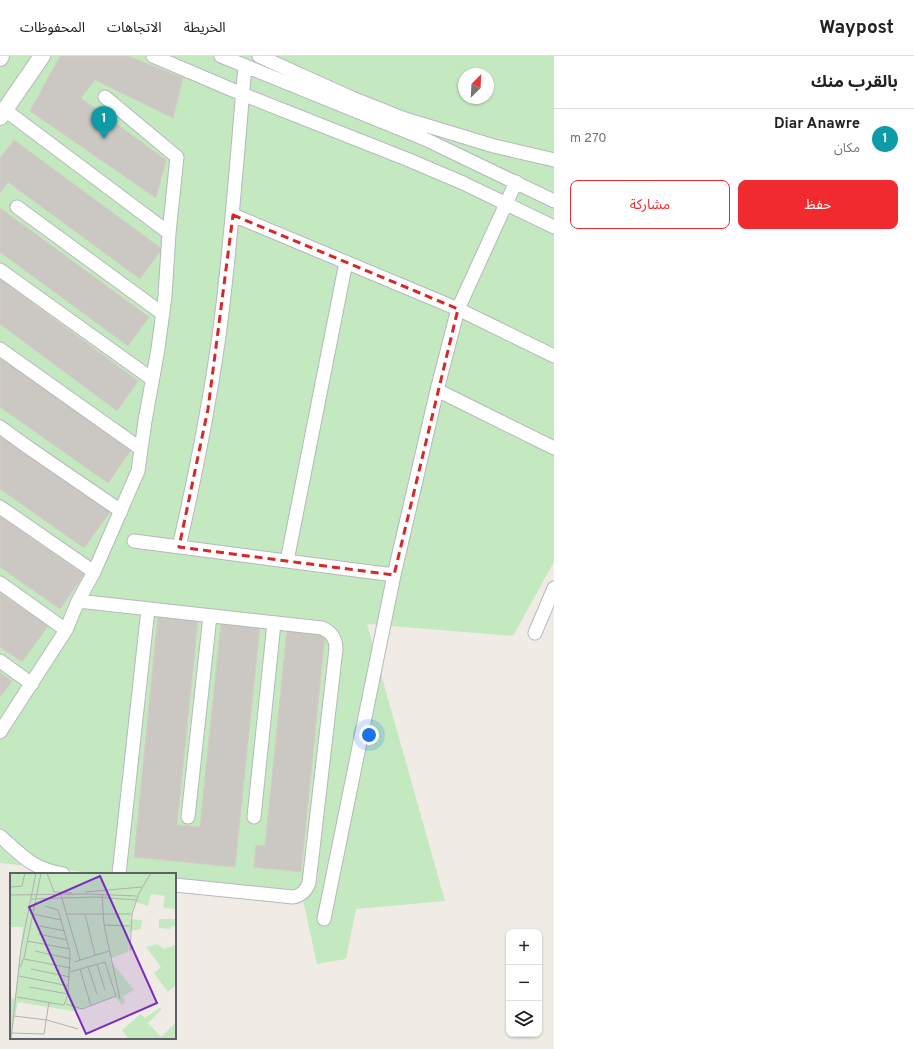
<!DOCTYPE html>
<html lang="ar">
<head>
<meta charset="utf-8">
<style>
  :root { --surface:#fff; --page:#f2f2f2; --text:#222; --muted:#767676; --line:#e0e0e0; --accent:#f02a2e }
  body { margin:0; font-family:Overpass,"Noto Sans Arabic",sans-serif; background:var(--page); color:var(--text); direction:rtl }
  .controls { position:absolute; right:12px; bottom:12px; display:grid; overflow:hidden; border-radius:8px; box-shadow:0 1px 3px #0004 }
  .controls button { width:36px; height:36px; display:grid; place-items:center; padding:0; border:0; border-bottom:1px solid var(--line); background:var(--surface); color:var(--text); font:20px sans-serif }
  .compass { position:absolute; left:458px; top:12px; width:36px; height:36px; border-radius:50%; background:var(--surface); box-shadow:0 1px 3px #0004; rotate:24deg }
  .you { position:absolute; left:369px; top:679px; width:14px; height:14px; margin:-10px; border:3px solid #fff; border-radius:50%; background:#1a73e8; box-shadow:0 0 0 6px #1a73e833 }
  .badge { display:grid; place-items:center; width:26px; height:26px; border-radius:50%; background:var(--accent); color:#fff; font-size:13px; font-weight:700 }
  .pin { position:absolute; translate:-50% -33px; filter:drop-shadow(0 1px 2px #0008) }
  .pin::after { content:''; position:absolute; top:21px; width:14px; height:12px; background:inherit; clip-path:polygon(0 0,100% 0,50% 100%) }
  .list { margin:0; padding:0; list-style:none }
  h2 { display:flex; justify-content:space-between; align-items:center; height:52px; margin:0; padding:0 16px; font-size:17px }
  h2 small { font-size:13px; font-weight:400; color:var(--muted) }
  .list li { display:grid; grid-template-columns:26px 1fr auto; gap:12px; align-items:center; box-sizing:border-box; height:60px; padding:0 16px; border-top:1px solid var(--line) }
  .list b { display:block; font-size:15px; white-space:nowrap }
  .list p { margin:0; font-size:13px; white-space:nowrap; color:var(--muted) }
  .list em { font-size:13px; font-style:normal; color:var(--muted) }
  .actions { display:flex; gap:8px; padding:12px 16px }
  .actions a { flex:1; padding:9px 0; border:1px solid var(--accent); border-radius:8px; text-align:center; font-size:14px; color:var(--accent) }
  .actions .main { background:var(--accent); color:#fff }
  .icon { flex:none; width:22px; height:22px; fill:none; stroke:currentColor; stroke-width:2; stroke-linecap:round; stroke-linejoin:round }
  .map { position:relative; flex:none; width:554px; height:993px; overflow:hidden; direction:ltr }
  header { display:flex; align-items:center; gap:24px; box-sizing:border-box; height:56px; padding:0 20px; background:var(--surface); border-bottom:1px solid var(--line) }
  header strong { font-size:19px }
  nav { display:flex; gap:22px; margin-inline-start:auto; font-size:14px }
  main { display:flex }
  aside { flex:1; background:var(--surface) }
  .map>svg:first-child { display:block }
  .green { fill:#c4e8c0; fill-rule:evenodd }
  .building { fill:#cbc7c2; stroke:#d5cdc3 }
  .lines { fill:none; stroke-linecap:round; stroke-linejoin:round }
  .minor-casing { stroke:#b5b8bc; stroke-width:15 }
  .tertiary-casing { stroke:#b5b8bc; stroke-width:18 }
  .minor { stroke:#fff; stroke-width:13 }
  .tertiary { stroke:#fff; stroke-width:16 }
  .marked { fill:none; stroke:#d62828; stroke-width:3; stroke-dasharray:8 5; stroke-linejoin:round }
  .inset-road { fill:none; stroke:#b1b0ae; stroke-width:1 }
  .view { fill:#7b2cbf; fill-opacity:0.15; stroke:#7b2cbf; stroke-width:2 }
  .inset-edge { fill:none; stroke:#5c6166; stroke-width:2 }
</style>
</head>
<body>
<header>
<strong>Waypost</strong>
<nav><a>الخريطة</a><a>الاتجاهات</a><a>المحفوظات</a></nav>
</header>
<main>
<aside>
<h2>بالقرب منك<small></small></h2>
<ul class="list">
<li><span class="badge" style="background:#0f9aa8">1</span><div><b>Diar Anawre</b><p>مكان</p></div><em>270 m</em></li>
</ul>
<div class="actions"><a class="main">حفظ</a><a>مشاركة</a></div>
</aside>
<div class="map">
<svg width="554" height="993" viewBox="0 0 554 993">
  <rect width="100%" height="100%" fill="#f0ece5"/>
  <path class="green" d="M0,0h554v506l-41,74 -146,-12 78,277 -89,8 -10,50 -29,5 -15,-69 -127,-13v-8h-73l-102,-11zM464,18h24v24h-24z"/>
  <path class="building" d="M60,0h68l55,22 -10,40 -78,-38 -14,18 85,62 -10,38 -126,-87z
    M14,84l148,109 -22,30 -132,-97 -8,11v-35z
    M0,152l149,109 -21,29 -128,-94z
    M0,223l138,102 -21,30 -117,-87z
    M0,301l131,93 -23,33 -108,-76z
    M0,379l110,77 -26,36 -84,-59z
    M0,460l84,59 -24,34 -60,-42z
    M0,537l48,33 -26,36 -22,-15z
    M158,559l40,4 -21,206 23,2 21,-205 39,4 -25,241 -101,-10z
    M287,574l38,4 -24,238 -47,-5 2,-22 9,1z
    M0,617l12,8 -12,16z"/>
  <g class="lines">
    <defs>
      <path id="minor" d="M153,0l89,38 167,66 54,23 91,44
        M221,0l204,83 129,62
        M259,0l93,42 53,21 89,27 60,14
        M105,41l72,60 -8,76
        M17,151l146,107
        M233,159l225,94 96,47
        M0,214l152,109
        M0,293l141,100
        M437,334l117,58
        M0,371l29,21 92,63
        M0,451l94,65
        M134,485l260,34
        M179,491c16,-70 30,-140 40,-211 12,-89 18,-180 26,-270
        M287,505l59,-299
        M0,527l66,47
        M78,545l244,27c9,4 14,10 14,21l-27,234c-3,8 -7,12 -16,14l-118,-12
        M535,577l19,-45
        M0,605l32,23
        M0,676l66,-102 12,-29 16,-29 44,-101 7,-50 13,-72 7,-53 4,-63 -164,-123
        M188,761l22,-201
        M254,761l20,-194
        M0,780c22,20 33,33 63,38
        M119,818l29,-265
        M324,863l70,-344 43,-185 21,-81 58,-127"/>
      <path id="tertiary" d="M0,2l1,-2
        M0,61l42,-61"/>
    </defs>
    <use href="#minor" class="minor-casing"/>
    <use href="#tertiary" class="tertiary-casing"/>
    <use href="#minor" class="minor"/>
    <use href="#tertiary" class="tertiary"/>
  </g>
  <path class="marked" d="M233,159l225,94 -64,266 -215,-28 29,-138z"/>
  <g transform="translate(10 817)">
    <rect width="166" height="166" fill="#f0ece5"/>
    <path d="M0,0h166v36l-13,-1 2,-12 -14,-2 -3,12 -13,-4 -5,17 12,1 -1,9 -11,2 -2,21 -19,7 25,31 -11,6 2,7 -3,2 -7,-8 -42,14 -55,-9 -8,37v-41l5,1 8,-72h-13zM149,46h17v8l-4,-1 -2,3 -11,-1zM147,71l7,5 12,-4v40l-8,7 -14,-19 7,-6 -15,-20zM151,134v3l-13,13 13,14 15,-15v17h-47l-7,-9 19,-16 4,4z" fill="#c4e8c0"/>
    <path class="inset-road" d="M37,0l7,19 18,1M0,14l12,-1 3,-13M75,19l57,-5M92,21l2,31 16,74M0,22l78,-1 49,2M51,22l19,65M21,26l65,-2 40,3M35,33l13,4 3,10M58,41h63M75,41l10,41M94,52l26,1M30,53l25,5M28,61l29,6M17,68l43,8M25,78l36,8M120,78l2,-37 7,-21 12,-20M14,86l47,9M64,89l35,-11M87,91l8,26M10,94l4,-9 17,-85M78,94l9,27M21,96l39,8M70,96l11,37M9,103l50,10M19,114l39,7M7,124l47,8 4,-11 2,-42 -9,-32 -28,-6M56,131l16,5 34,-13 -11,-34 -35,10M4,143l33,4 31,9M1,160l33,1 5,-32M1,166l10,-91 15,-75"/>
    <path class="view" d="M90,3l57,127 -71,31 -57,-127z"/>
    <rect width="166" height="166" class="inset-edge"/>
  </g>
</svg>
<div class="controls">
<button>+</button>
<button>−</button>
<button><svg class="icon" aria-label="layers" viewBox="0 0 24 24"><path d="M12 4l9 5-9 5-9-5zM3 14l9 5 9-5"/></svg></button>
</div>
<svg class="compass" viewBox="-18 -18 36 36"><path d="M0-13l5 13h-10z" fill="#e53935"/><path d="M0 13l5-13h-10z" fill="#767676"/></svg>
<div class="you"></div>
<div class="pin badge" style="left:104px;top:83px;background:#0f9aa8">1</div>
</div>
</main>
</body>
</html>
